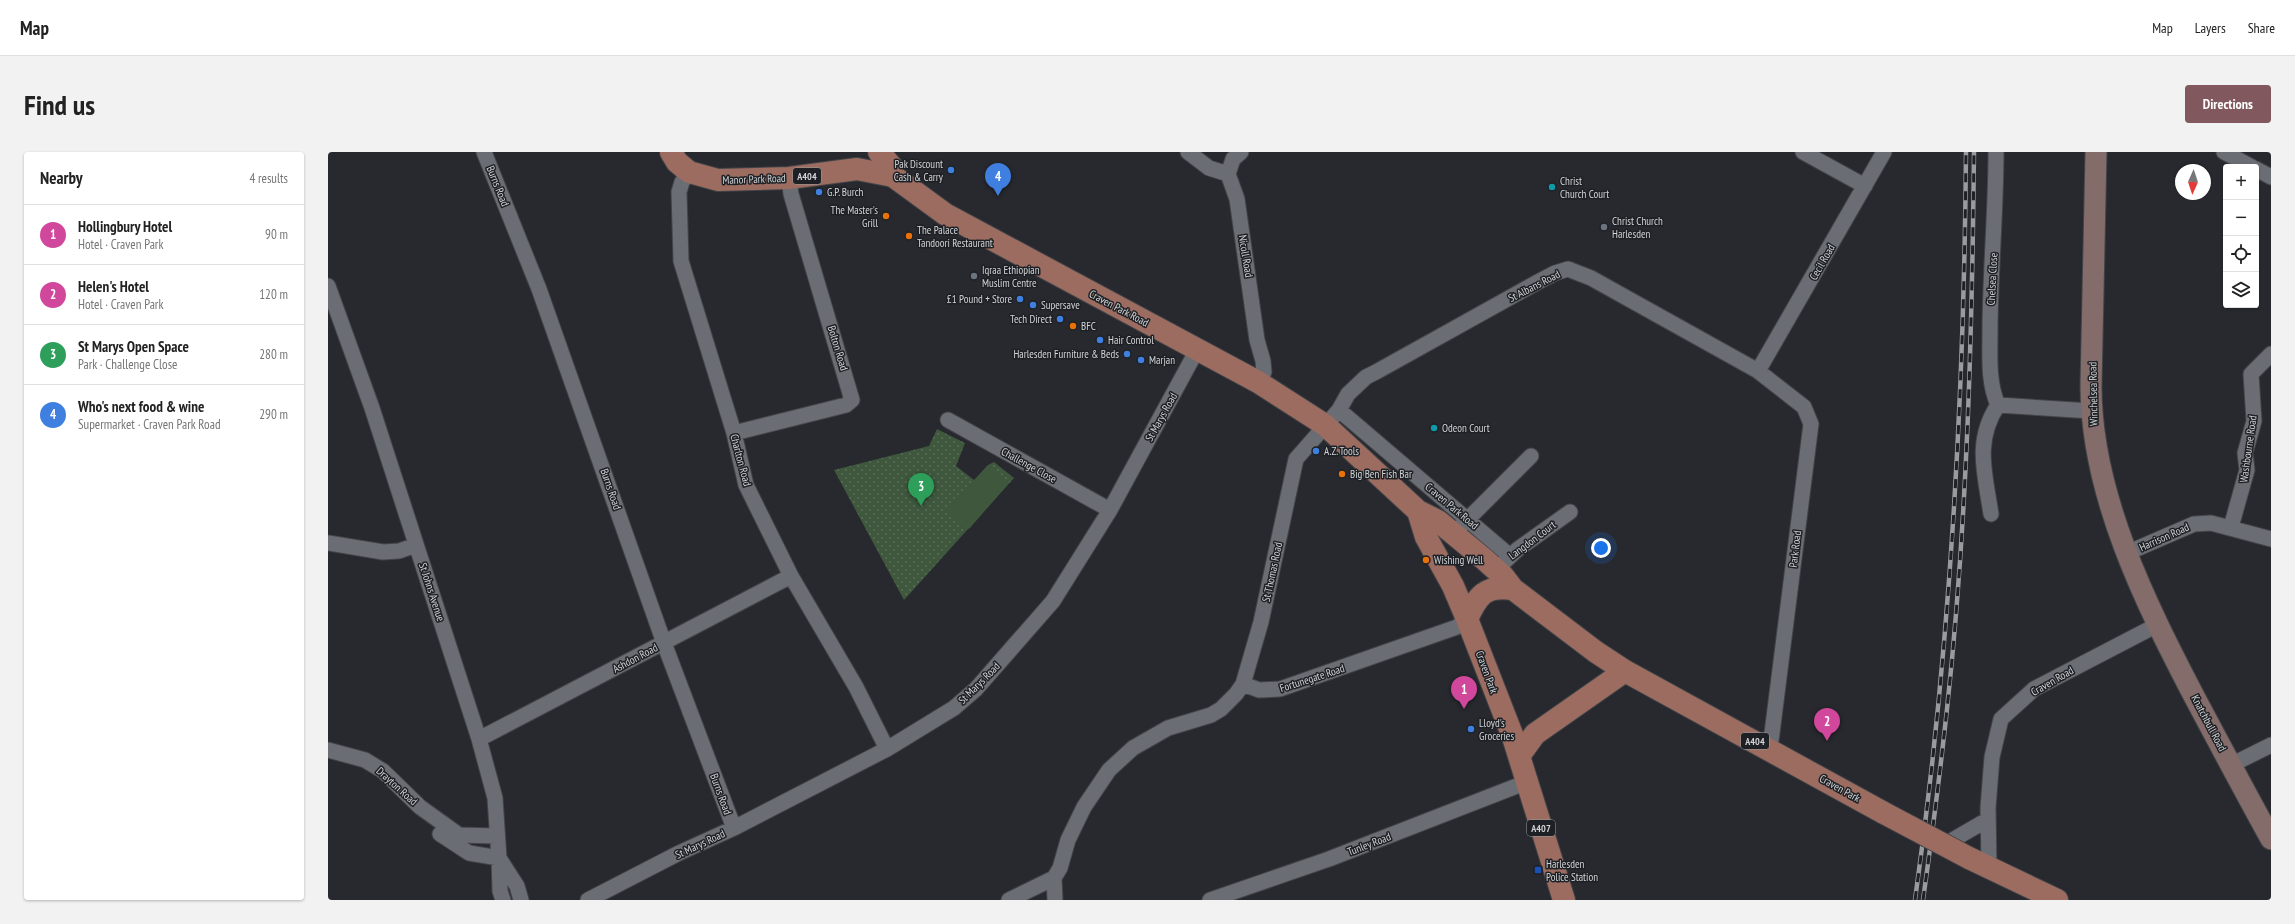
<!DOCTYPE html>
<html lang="en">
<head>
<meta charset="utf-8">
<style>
  :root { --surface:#fff; --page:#f2f2f2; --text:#222; --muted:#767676; --line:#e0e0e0; --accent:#80585d }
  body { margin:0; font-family:"PT Sans Narrow",sans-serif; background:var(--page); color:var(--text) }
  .controls { position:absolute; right:12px; top:12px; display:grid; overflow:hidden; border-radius:4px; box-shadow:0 1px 3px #0004 }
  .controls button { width:36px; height:36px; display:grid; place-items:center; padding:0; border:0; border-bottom:1px solid var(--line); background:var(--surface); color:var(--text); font:20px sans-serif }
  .compass { position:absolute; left:1847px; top:12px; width:36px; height:36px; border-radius:50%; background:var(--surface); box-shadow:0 1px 3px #0004; rotate:183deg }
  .you { position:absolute; left:1273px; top:396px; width:14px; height:14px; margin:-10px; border:3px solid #fff; border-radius:50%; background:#1a73e8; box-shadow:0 0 0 6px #1a73e833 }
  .badge { display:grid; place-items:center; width:26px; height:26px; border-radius:50%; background:var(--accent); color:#fff; font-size:13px; font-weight:700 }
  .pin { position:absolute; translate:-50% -33px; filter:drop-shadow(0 1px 2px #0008) }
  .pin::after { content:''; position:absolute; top:21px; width:14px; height:12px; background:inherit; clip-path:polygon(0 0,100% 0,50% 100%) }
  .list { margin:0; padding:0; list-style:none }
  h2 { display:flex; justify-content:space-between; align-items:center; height:52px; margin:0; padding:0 16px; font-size:17px }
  h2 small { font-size:13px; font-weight:400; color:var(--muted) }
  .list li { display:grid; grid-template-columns:26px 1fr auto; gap:12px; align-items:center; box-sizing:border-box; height:60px; padding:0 16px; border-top:1px solid var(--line) }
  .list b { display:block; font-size:15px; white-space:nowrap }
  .list p { margin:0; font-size:13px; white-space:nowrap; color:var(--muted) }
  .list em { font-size:13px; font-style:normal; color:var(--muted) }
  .icon { flex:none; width:22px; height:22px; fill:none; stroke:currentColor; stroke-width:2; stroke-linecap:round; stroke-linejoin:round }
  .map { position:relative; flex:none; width:1943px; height:748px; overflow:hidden; border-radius:4px }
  header { display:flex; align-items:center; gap:24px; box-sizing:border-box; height:56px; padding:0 20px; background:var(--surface); border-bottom:1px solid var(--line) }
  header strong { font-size:19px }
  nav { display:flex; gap:22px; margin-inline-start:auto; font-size:14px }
  .intro { display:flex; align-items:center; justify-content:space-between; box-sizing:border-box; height:96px; padding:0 24px }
  h1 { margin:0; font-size:28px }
  .button { padding:10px 18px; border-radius:4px; background:var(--accent); color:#fff; font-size:14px; font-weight:700 }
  main { display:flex; gap:24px; padding:0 24px }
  aside { flex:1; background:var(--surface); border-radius:4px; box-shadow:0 1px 3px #0004 }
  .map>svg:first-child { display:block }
  .grass { fill:url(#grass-dots) }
  .garden { fill:#3e573d }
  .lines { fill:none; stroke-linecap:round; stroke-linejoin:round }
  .street-casing { stroke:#424448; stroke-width:17 }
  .secondary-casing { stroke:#424448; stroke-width:23 }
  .primary-casing { stroke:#424448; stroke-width:24 }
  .street { stroke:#6a6d73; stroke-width:15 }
  .secondary { stroke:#836c69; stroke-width:21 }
  .primary { stroke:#9c6c60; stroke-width:22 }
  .rail-casing { stroke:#999b9f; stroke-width:4.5 }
  .rail { stroke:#1d2024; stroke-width:3; stroke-dasharray:9; stroke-linecap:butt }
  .primary-bridge-casing { stroke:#424448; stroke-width:24; stroke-linecap:butt }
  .primary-bridge { stroke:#9c6c60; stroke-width:22 }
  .shop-dot { fill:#3f7fe0; stroke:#1d2024; stroke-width:1.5 }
  .culture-dot { fill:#0f9aa8; stroke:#1d2024; stroke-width:1.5 }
  .food-dot { fill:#e8710a; stroke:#1d2024; stroke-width:1.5 }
  .worship-dot { fill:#6b7280; stroke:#1d2024; stroke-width:1.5 }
  .transit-dot { fill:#1a4fb4; stroke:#1d2024; stroke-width:1.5 }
  .labels { text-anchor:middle; stroke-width:3; stroke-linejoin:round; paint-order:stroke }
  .shield { fill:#1d2024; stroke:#9b9da1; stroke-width:1 }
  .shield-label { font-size:10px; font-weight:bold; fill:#d1d3d6 }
  .poi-label { font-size:11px; fill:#d1d3d6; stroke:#1d2024; text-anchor:start }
  .street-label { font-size:11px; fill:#d1d3d6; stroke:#1d2024 }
</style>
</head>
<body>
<header>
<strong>Map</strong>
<nav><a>Map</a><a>Layers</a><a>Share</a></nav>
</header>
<div class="intro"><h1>Find us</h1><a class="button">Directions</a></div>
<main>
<aside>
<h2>Nearby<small>4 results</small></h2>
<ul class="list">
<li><span class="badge" style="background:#d1479c">1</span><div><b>Hollingbury Hotel</b><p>Hotel · Craven Park</p></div><em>90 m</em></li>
<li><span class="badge" style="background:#d1479c">2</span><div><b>Helen's Hotel</b><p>Hotel · Craven Park</p></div><em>120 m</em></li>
<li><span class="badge" style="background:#2e9e5b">3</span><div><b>St Marys Open Space</b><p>Park · Challenge Close</p></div><em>280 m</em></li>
<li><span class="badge" style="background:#3f7fe0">4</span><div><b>Who's next food &amp; wine</b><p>Supermarket · Craven Park Road</p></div><em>290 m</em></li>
</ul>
</aside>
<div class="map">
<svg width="1943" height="748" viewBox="0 0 1943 748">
  <defs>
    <pattern id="grass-dots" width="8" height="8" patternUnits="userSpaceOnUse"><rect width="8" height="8" fill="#3e573d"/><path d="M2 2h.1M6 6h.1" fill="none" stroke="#596e58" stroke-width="1.8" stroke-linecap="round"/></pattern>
  </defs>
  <rect width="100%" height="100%" fill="#27292e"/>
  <path class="grass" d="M609,277l28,14 -9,23 18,14 14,-15 6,-3 20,16 -110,122 -70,-130 95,-24z"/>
  <path class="garden" d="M660,313l21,18 -40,46 -21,-18z"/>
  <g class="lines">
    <defs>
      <path id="street" d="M156,0l55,137 125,354 70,185
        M860,0l21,16 19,6 9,25 20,141 6,21 1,11 -6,10
        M1475,0l62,34
        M1668,0c0,60 -6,121 -6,181 0,24 -2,50 8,72
        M1896,0l28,15
        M1928,17l15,8
        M361,20l-7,10 -3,10 2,69 53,172 12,52 45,91 65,111 31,62
        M900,22l5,-15 8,-7
        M0,134l44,122 107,331 16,59 4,60 18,28 4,14
        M1430,219l126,-219
        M1670,253l93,6
        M1011,258l171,146
        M620,268l162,90
        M406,281l112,-28 6,-5 -61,-206 -2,-16
        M1663,362c-6,-40 -17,-73 7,-109
        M1133,374l70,-70
        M1903,375l16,-57 -2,-17 9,-32 -3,-47 20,-20
        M0,391l55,9 16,-1 17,-6
        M1799,401l67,-29 17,-1 60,16
        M1175,411l15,-14 52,-37
        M915,532l16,6 21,-1 177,-62 10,-8
        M151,587l312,-163
        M0,598l37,10 18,11 37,36 39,28 37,1
        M1903,613l40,-20
        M112,682l29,19 30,5
        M1616,693l43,-25
        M171,707l1,32 3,9
        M1661,716l-1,-60 4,-51 9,-38 33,-30 123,-64
        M726,726l1,22
        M260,748l91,-47 55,-25 153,-79 67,-41 22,-19 77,-88 57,-91 87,-160
        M681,748l45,-22 6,-10 8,-28 16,-33 25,-37 24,-22 35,-20 43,-13 10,-6 15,-15 7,-10 18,-62 35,-163 43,-49 9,-16 18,-17 10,-5 160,-89 19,-10 13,-4 23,9 167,93 46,36 7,17 -41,325
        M882,748l119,-41 198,-77"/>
      <path id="secondary" d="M1768,0l-5,234c0,109 55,218 104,312 25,47 50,94 76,141"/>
      <path id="primary" d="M343,0l6,10 12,10 29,8 71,-2 68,-9 36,7
        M551,0l13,15 1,9 52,38 313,168 67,43 93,86 20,10 46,38 19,17 10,13 83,63 29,19 259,142
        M1090,359l8,26 27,49 14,33 46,118 51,163
        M1139,467c11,-24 18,-34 46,-30
        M1191,604l16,-22 90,-63
        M1641,706l88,42"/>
    </defs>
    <use href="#street" class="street-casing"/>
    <use href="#secondary" class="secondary-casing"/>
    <use href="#primary" class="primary-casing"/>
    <use href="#street" class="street"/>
    <use href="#secondary" class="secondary"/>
    <use href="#primary" class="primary"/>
    <defs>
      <path id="rail" d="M1587,748c35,-248 49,-498 51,-748
        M1595,748c9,-64 17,-127 24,-191 20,-184 25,-371 27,-557"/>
    </defs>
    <use href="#rail" class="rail-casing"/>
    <use href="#rail" class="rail"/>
    <defs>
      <path id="primary-bridge" d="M1556,661l85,45"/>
    </defs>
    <use href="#primary-bridge" class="primary-bridge-casing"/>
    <use href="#primary-bridge" class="primary-bridge"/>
  </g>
  <g class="shop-dot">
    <circle cx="623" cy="18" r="4"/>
    <circle cx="491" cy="40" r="4"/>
    <circle cx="692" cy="147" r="4"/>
    <circle cx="705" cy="153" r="4"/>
    <circle cx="732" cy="167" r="4"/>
    <circle cx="772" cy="188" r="4"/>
    <circle cx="799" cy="202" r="4"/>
    <circle cx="813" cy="208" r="4"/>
    <circle cx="988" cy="299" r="4"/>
    <circle cx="1143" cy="577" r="4"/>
  </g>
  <g class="culture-dot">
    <circle cx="1224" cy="35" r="4"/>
    <circle cx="1106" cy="276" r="4"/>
  </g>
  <g class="food-dot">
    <circle cx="558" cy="64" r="4"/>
    <circle cx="581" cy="84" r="4"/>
    <circle cx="745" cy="174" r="4"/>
    <circle cx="1014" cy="322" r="4"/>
    <circle cx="1098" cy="408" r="4"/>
  </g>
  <g class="worship-dot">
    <circle cx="1276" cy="75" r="4"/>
    <circle cx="646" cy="124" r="4"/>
  </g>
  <rect class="transit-dot" x="1206" y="714" width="8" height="8" rx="2"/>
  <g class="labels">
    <g class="shield">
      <rect x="465" y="16" width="28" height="16" rx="3"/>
      <rect x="1413" y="581" width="28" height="16" rx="3"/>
      <rect x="1199" y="668" width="28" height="16" rx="3"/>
    </g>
    <g class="shield-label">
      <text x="479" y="28">A404</text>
      <text x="1427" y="593">A404</text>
      <text x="1213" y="680">A407</text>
    </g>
    <g class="poi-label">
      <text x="615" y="16" text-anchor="end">Pak Discount<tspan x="615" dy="13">Cash &amp; Carry</tspan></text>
      <text x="1232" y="33">Christ<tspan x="1232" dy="13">Church Court</tspan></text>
      <text x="499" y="44">G.P. Burch</text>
      <text x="550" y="62" text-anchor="end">The Master's<tspan x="550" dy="13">Grill</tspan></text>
      <text x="1284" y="73">Christ Church<tspan x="1284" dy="13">Harlesden</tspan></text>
      <text x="589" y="82">The Palace<tspan x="589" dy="13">Tandoori Restaurant</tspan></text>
      <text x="654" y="122">Iqraa Ethiopian<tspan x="654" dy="13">Muslim Centre</tspan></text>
      <text x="684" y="151" text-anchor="end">£1 Pound + Store</text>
      <text x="713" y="157">Supersave</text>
      <text x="724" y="171" text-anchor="end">Tech Direct</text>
      <text x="753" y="178">BFC</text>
      <text x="780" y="192">Hair Control</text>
      <text x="791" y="206" text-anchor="end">Harlesden Furniture &amp; Beds</text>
      <text x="821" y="212">Marjan</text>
      <text x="1114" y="280">Odeon Court</text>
      <text x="996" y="303">A.Z. Tools</text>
      <text x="1022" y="326">Big Ben Fish Bar</text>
      <text x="1106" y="412">Wishing Well</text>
      <text x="1151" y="575">Lloyd's<tspan x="1151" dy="13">Groceries</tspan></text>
      <text x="1218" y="716">Harlesden<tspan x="1218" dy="13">Police Station</tspan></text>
    </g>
    <g class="street-label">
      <text transform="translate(426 27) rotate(-2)" y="4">Manor Park Road</text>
      <text transform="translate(170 34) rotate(68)" y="4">Burns Road</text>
      <text transform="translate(918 104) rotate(81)" y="4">Nicoll Road</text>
      <text transform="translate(1494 110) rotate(-60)" y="4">Cecil Road</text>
      <text transform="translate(1664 127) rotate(-87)" y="4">Chelsea Close</text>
      <text transform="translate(1206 134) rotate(-27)" y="4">St Albans Road</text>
      <text transform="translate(791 156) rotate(28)" y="4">Craven Park Road</text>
      <text transform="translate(510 196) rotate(73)" y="4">Bolton Road</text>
      <text transform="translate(1765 242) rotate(-91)" y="4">Winchelsea Road</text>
      <text transform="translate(833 265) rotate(-61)" y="4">St Marys Road</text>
      <text transform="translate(1920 297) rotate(-82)" y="4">Washbourne Road</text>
      <text transform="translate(413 308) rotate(75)" y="4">Charlton Road</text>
      <text transform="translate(701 313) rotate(29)" y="4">Challenge Close</text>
      <text transform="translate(283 337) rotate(71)" y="4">Burns Road</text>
      <text transform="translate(1124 354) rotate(40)" y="4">Craven Park Road</text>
      <text transform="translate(1836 385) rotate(-24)" y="4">Harrison Road</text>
      <text transform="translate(1204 388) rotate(-37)" y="4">Langdon Court</text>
      <text transform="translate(1467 397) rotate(-83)" y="4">Park Road</text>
      <text transform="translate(944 420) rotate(-78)" y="4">St Thomas Road</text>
      <text transform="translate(104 440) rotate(72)" y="4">St Johns Avenue</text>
      <text transform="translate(307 506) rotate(-28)" y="4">Ashdon Road</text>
      <text transform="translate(1159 520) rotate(70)" y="4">Craven Park</text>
      <text transform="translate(984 526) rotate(-18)" y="4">Fortunegate Road</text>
      <text transform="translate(1724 529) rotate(-30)" y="4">Craven Road</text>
      <text transform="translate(651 531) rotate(-45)" y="4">St Marys Road</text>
      <text transform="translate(1881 571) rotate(62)" y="4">Knatchbull Road</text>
      <text transform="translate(69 634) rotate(42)" y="4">Drayton Road</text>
      <text transform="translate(1512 636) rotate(29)" y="4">Craven Park</text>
      <text transform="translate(393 642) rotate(70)" y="4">Burns Road</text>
      <text transform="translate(372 692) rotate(-25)" y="4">St Marys Road</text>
      <text transform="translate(1041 692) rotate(-21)" y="4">Tunley Road</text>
    </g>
  </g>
</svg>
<div class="controls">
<button>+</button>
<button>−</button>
<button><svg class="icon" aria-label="locate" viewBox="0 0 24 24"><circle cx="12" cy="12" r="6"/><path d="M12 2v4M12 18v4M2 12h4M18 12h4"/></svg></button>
<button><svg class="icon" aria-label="layers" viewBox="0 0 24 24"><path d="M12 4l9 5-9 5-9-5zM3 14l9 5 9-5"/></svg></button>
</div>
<svg class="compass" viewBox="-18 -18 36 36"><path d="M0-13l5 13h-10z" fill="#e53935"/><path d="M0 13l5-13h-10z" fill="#767676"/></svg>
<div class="you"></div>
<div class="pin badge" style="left:1136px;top:557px;background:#d1479c">1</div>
<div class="pin badge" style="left:1499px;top:589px;background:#d1479c">2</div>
<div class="pin badge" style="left:593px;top:354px;background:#2e9e5b">3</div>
<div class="pin badge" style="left:670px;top:44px;background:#3f7fe0">4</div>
</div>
</main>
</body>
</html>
